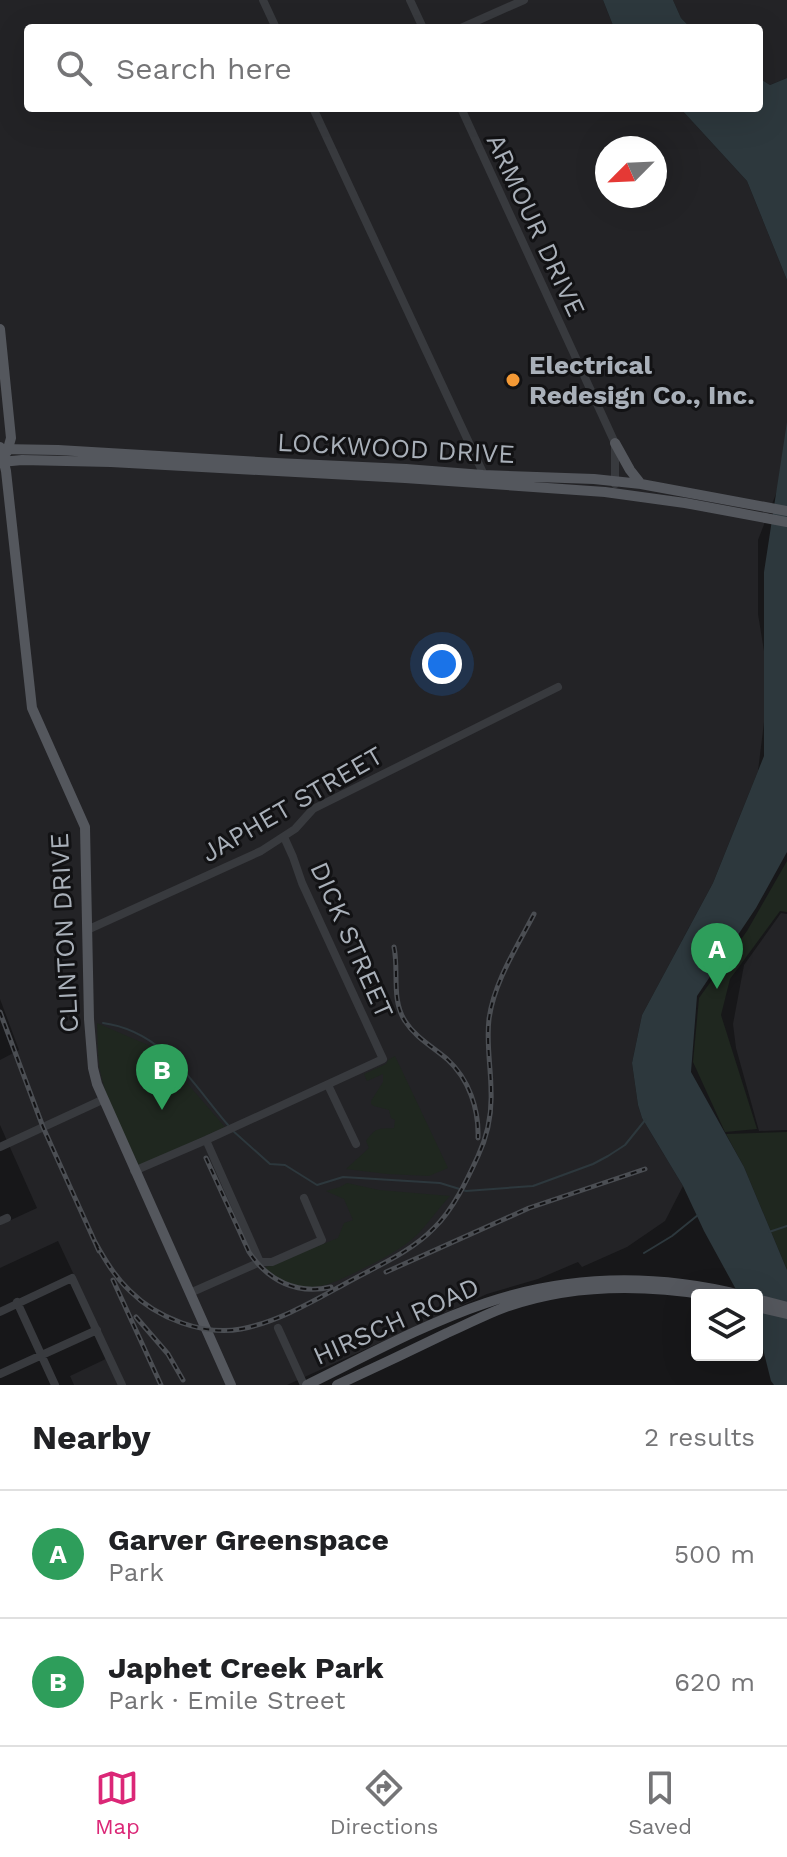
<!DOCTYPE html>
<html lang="en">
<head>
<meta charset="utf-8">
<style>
  :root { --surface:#fff; --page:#f2f2f2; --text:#202124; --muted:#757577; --line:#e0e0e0; --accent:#db2777 }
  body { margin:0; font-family:"Work Sans",sans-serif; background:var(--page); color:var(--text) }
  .controls { position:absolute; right:24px; bottom:24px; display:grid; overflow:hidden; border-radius:8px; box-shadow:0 8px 32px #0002 }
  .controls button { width:72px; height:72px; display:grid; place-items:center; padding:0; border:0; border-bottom:2px solid var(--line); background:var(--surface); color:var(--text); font:40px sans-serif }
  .compass { position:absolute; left:595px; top:136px; width:72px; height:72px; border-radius:50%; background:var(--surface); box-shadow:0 8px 32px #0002; rotate:246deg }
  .you { position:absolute; left:442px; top:664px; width:28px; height:28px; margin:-20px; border:6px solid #fff; border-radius:50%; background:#1a73e8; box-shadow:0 0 0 12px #1a73e833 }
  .badge { display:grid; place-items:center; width:52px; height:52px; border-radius:50%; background:var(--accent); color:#fff; font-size:26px; font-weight:700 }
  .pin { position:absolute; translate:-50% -66px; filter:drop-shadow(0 2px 4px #0008) }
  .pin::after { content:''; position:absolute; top:42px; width:28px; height:24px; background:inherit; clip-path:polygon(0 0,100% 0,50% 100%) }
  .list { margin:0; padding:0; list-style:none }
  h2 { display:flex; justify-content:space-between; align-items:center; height:104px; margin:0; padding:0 32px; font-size:34px }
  h2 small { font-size:26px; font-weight:400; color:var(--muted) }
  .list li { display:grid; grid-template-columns:52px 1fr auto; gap:24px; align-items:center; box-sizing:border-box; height:128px; padding:0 32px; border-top:2px solid var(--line) }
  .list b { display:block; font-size:30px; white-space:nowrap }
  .list p { margin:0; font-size:26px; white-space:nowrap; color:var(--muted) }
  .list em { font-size:26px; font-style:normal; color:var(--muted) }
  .icon { flex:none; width:44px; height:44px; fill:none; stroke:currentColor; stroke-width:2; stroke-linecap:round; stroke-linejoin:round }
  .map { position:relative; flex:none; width:787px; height:1385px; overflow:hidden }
  .search { position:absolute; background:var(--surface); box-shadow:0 8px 32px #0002; left:24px; right:24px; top:24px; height:88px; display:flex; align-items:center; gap:20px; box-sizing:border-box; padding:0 28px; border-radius:8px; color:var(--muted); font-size:30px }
  .sheet { height:360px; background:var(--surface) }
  nav { display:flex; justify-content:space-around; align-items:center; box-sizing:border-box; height:112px; border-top:2px solid var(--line); background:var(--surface); font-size:22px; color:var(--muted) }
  nav a { display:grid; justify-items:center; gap:4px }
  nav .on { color:var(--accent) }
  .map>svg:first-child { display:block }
  .built { fill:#232326; fill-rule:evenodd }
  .green { fill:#1f271f }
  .water { fill:#2d383d }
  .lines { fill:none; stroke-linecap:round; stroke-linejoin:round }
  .stream { stroke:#2d383d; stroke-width:2 }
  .minor { stroke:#383a3e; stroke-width:8 }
  .major { stroke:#54575d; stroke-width:10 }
  .rail-casing { stroke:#4b4e53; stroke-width:5 }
  .rail { stroke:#121214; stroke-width:2; stroke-dasharray:6; stroke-linecap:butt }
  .poi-dot { fill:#f39935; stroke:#121214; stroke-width:3 }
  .labels { text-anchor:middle; stroke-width:6; stroke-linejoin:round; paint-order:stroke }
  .street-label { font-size:26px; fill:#a9b0b9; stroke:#121214 }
  .poi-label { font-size:26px; font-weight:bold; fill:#a9b0b9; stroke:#121214; text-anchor:start }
</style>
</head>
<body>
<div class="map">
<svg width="787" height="1385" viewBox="0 0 787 1385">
  <rect width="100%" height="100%" fill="#171719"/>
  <path class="built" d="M0,0h603l11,28h-586v80h652l67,73 40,99v165l-8,41 -21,54v74l11,68 -11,89 -45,112 -71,132 -10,48 6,42 4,13 41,68 -18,35 -38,26 -45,20 -4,-5 -40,17 -51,15 -200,91h-213l-4,-9 42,-20 -54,-115 -58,27v-43l37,-17 -37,-83v-65l19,-10 -19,-51zM607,148h48v48h-48z
    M673,0h114v78l-17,7 -11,-7v-50h-68l-10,-10z
    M781,913l6,1v216l-28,1 -23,-83 -3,-24 11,-59z"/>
  <path class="green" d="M787,861v51l-7,-1 -50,68 -9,36 36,114 -32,3 -32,-70 6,-64 48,-67z
    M97,1023l51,22 19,15 58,67 -86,39c-13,-28 -30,-57 -37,-87 -5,-18 -4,-38 -5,-56z
    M395,1056l53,112 -19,8 -42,-2 -41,-5 23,-21 -3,-7c10,-14 12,-12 28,-13l1,-8 -4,-2 -2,-8 -15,-4 -3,-2v-3l12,-19v-8l-16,7 -3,-7 22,-10 2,-4z
    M787,1132v138l-43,-103 -18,-33z
    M347,1183l32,7 71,6c-11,12 -21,26 -32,38 -17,16 -38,26 -58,36 -39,20 -58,26 -96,-2l74,-30 6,-15 9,-3 -9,-21 -18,-8 14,-4z"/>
  <path class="water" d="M603,0h70l8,18 10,10h-77z
    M759,78l11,7 17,-7v202l-40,-99 -67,-73h79z
    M787,422v430l-31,56 -59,88 -6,76 53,95 43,103v115h-13l-3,-4 -14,-56v-30h-18l-35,-64 -21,-45 -41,-68 -4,-13 -6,-42 10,-48 71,-132 51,-127v-184z"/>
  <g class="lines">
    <path class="stream" d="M103,1023c60,8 89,60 125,102
      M232,1130l38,34 15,1 32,20 26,-8 97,6 26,8 67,-5 60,-22 15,-8 17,-11 21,-26
      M769,1232l18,-6
      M644,1253l28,-17 26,-21"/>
    <path class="minor" d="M263,0l13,28
      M410,0l13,28
      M461,28l63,-28
      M313,108l172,369
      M461,108l154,335v41
      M87,930l174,-79 34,-22 18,-20 245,-122
      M328,1085l28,59
      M206,1140l54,122
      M0,1147l102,-47
      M134,1171l72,-31 177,-81 -81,-176 -9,-26 -9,-20
      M0,1221l7,-3
      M190,1293l70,-31h12l50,-22 -18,-42
      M17,1302l38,83
      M0,1312l72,-34 50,107
      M278,1328l26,57
      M0,1374l97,-44"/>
    <path class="major" d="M0,329l11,109 -4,14
      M615,443l15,27 11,14
      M0,447l6,24 26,237 53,119 4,192 4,49 4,16 134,301
      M0,449l58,1 218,13 130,6 77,6 111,4 47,5 146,27
      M1,462l21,-2 89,2 294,16 200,14 80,11 102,19
      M757,1299l30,8
      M757,1307l30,7
      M307,1385c59,-29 117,-61 179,-82 83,-28 170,-29 255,-8
      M337,1385c37,-17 73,-34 110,-52 19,-8 37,-18 56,-25 66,-24 137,-24 205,-13"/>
    <defs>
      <path id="rail" d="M394,947c5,24 -3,53 11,74 10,16 28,26 42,38 22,20 32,50 31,79
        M0,1012l43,115 56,124
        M206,1158l43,94c19,29 48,43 82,35
        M95,1242c10,18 20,35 35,49 27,27 73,45 111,38 36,-7 69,-26 100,-43 31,-18 68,-32 93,-58 19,-18 33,-48 44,-72 9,-19 14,-43 13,-65 0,-24 -5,-48 -2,-72 5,-37 28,-72 45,-105
        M386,1272l143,-64 116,-39
        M113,1280l48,105
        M136,1317l32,37 15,26"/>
    </defs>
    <use href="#rail" class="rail-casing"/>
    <use href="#rail" class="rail"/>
  </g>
  <circle class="poi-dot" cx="513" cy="380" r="8"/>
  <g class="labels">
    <g class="street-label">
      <text transform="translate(536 225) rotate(65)" y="9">ARMOUR DRIVE</text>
      <text transform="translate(396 448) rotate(3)" y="9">LOCKWOOD DRIVE</text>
      <text transform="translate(292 804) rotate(-30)" y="9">JAPHET STREET</text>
      <text transform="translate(64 933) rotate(-93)" y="9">CLINTON DRIVE</text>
      <text transform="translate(352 940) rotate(66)" y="9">DICK STREET</text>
      <text transform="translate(396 1321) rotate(-24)" y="9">HIRSCH ROAD</text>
    </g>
    <g class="poi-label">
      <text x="529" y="374">Electrical<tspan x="529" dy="30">Redesign Co., Inc.</tspan></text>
    </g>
  </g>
</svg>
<div class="controls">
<button><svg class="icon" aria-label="layers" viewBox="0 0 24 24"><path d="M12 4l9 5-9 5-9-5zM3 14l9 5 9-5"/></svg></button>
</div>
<svg class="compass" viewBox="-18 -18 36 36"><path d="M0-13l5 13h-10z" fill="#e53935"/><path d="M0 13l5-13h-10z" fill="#757577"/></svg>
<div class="you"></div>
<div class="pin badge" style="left:717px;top:989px;background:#2e9e5b">A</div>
<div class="pin badge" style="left:162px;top:1110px;background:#2e9e5b">B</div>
<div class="search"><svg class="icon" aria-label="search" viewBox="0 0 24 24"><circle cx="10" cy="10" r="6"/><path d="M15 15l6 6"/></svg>Search here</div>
</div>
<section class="sheet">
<h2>Nearby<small>2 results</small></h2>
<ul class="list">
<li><span class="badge" style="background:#2e9e5b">A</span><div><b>Garver Greenspace</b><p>Park</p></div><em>500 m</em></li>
<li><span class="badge" style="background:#2e9e5b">B</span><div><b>Japhet Creek Park</b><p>Park · Emile Street</p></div><em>620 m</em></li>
</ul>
</section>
<nav>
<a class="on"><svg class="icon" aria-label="map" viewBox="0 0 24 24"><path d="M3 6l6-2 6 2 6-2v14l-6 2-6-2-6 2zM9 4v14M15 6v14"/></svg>Map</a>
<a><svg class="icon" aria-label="directions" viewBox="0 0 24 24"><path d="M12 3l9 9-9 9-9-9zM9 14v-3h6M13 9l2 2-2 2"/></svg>Directions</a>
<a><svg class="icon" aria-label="saved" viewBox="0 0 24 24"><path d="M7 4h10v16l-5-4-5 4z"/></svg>Saved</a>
</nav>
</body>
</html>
